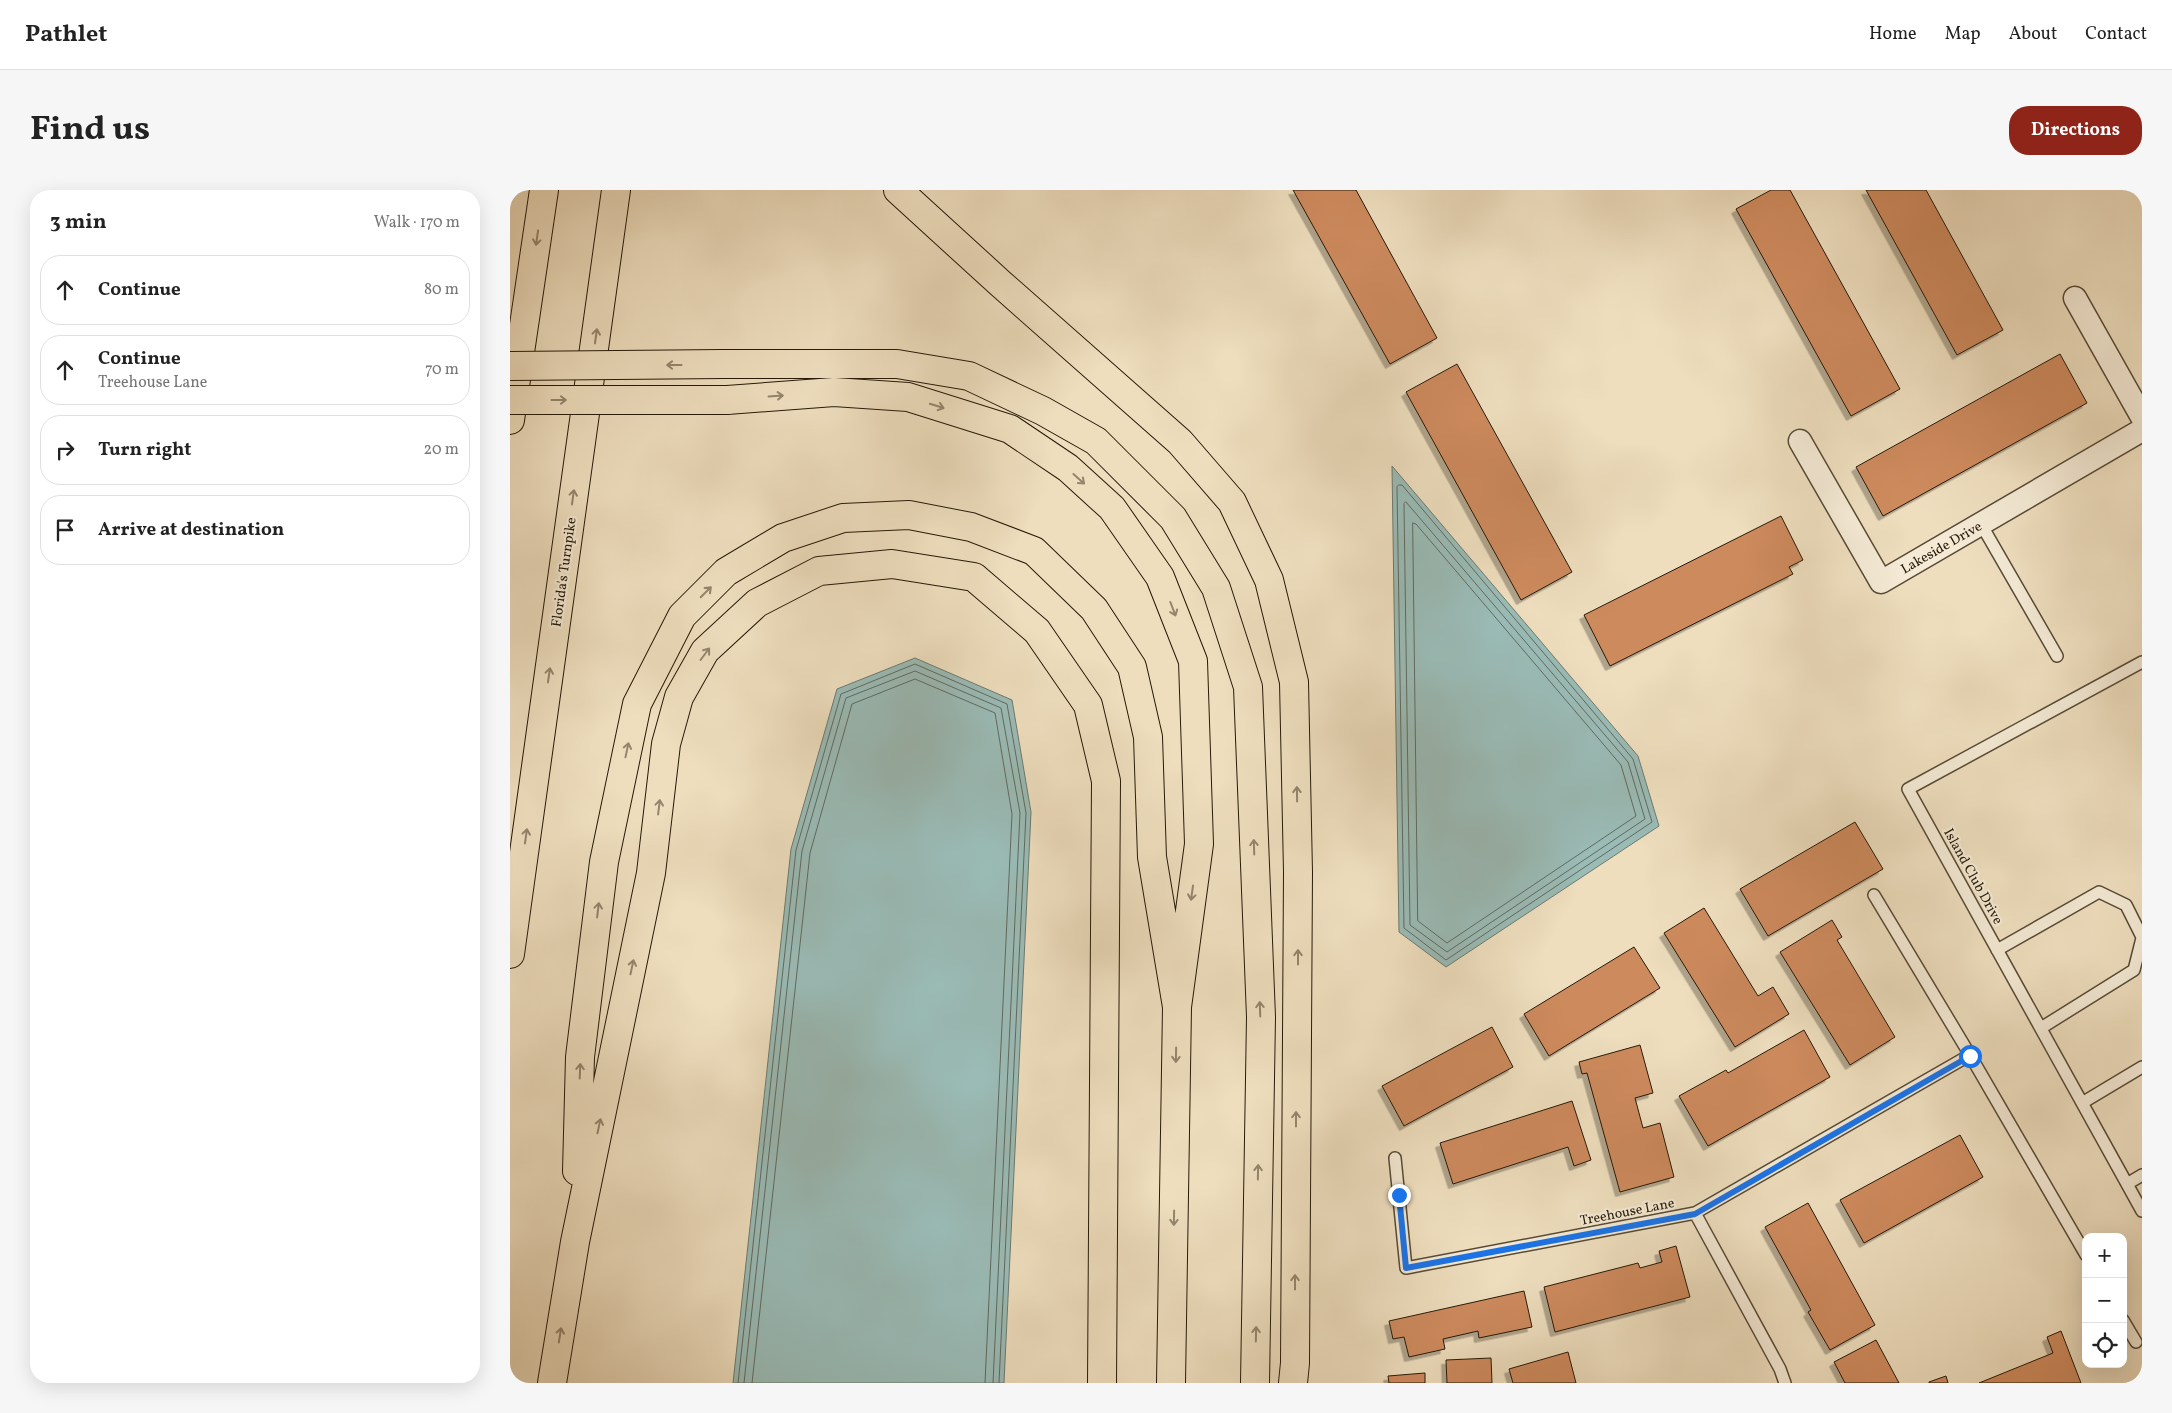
<!DOCTYPE html>
<html lang="en">
<head>
<meta charset="utf-8">
<style>
  :root { --surface:#fff; --page:#f6f6f6; --text:#222; --muted:#767676; --line:#e0e0e0; --accent:#8f2418 }
  body { margin:0; font-family:Vollkorn,serif; background:var(--page); color:var(--text) }
  .controls { position:absolute; right:15px; bottom:15px; display:grid; overflow:hidden; border-radius:10px; box-shadow:0 5px 20px #0002 }
  .controls button { width:45px; height:45px; display:grid; place-items:center; padding:0; border:0; border-bottom:1px solid var(--line); background:var(--surface); color:var(--text); font:25px sans-serif }
  .stop { position:absolute; width:15px; height:15px; margin:-11px; border:4px solid #1a73e8; border-radius:50%; background:#fff }
  .stop.end { background:#1a73e8; border-color:#fff; box-shadow:0 1px 5px #0008 }
  .list { margin:0; padding:0; list-style:none }
  h2 { display:flex; justify-content:space-between; align-items:center; height:65px; margin:0; padding:0 20px; font-size:21px }
  h2 small { font-size:16px; font-weight:400; color:var(--muted) }
  .list li { display:grid; grid-template-columns:32px 1fr auto; gap:15px; align-items:center; box-sizing:border-box; height:70px; margin:0 10px 10px; padding:0 10px; border:1px solid var(--line); border-radius:20px }
  .list b { display:block; font-size:19px; white-space:nowrap }
  .list p { margin:0; font-size:16px; white-space:nowrap; color:var(--muted) }
  .list em { font-size:16px; font-style:normal; color:var(--muted) }
  .icon { flex:none; width:28px; height:28px; fill:none; stroke:currentColor; stroke-width:2; stroke-linecap:round; stroke-linejoin:round }
  .map { position:relative; flex:none; width:1632px; height:1193px; overflow:hidden; border-radius:20px }
  header { display:flex; align-items:center; gap:30px; box-sizing:border-box; height:70px; padding:0 25px; background:var(--surface); border-bottom:1px solid var(--line) }
  header strong { font-size:24px }
  nav { display:flex; gap:28px; margin-inline-start:auto; font-size:18px }
  .intro { display:flex; align-items:center; justify-content:space-between; box-sizing:border-box; height:120px; padding:0 30px }
  h1 { margin:0; font-size:35px }
  .button { padding:12px 22px; border-radius:20px; background:var(--accent); color:#fff; font-size:18px; font-weight:700 }
  main { display:flex; gap:30px; padding:0 30px }
  aside { flex:1; background:var(--surface); border-radius:20px; box-shadow:0 5px 20px #0002 }
  .map>svg:first-child { display:block }
  .water { fill:#9abbb6; stroke:#6c7a70 }
  .lines { fill:none; stroke-linecap:round; stroke-linejoin:round }
  .shore { stroke:#606a5f; stroke-width:1 }
  .building { fill:#cd8a5d; stroke:#261908; filter:url(#shadow) }
  .lane-casing { stroke:#584a36; stroke-width:14 }
  .street-casing { stroke:#584a36; stroke-width:25 }
  .highway-casing { stroke:#261908; stroke-width:30 }
  .lane { stroke:#f4ead5; stroke-width:11 }
  .street { stroke:#f4ead5; stroke-width:22 }
  .highway { stroke:#eedebe; stroke-width:28 }
  .highway-bridge-casing { stroke:#261908; stroke-width:30; stroke-linecap:butt }
  .highway-bridge { stroke:#eedebe; stroke-width:28 }
  .oneway { stroke:#94856c }
  .route { stroke:#1a73e8; stroke-width:6 }
  .labels { text-anchor:middle; stroke-width:4.5; stroke-linejoin:round; paint-order:stroke }
  .street-label { font-size:14px; fill:#261908; stroke:#f4ead5 }
</style>
</head>
<body>
<header>
<strong>Pathlet</strong>
<nav><a>Home</a><a>Map</a><a>About</a><a>Contact</a></nav>
</header>
<div class="intro"><h1>Find us</h1><a class="button">Directions</a></div>
<main>
<aside>
<h2>3 min<small>Walk · 170 m</small></h2>
<ul class="list">
<li><svg class="icon" aria-label="ahead" viewBox="0 0 24 24"><path d="M12 20V5M6 11l6-6 6 6"/></svg><div><b>Continue</b></div><em>80 m</em></li>
<li><svg class="icon" aria-label="ahead" viewBox="0 0 24 24"><path d="M12 20V5M6 11l6-6 6 6"/></svg><div><b>Continue</b><p>Treehouse Lane</p></div><em>70 m</em></li>
<li><svg class="icon" aria-label="right" viewBox="0 0 24 24"><path d="M7 20v-9h11M14 6l5 5-5 5"/></svg><div><b>Turn right</b></div><em>20 m</em></li>
<li><svg class="icon" aria-label="arrive" viewBox="0 0 24 24"><path d="M6 21V4h12l-3 4 3 4H6"/></svg><div><b>Arrive at destination</b></div></li>
</ul>
</aside>
<div class="map">
<svg width="1632" height="1193" viewBox="0 0 1632 1193">
  <defs>
    <filter id="shadow"><feDropShadow dx="-4.5" dy="4.5" stdDeviation="0" flood-color="#0004"/></filter>
  </defs>
  <rect width="100%" height="100%" fill="#eedebe"/>
  <filter id="stains"><feTurbulence type="fractalNoise" baseFrequency=".004" numOctaves="4"/><feColorMatrix values="0 0 0 0 .2 0 0 0 0 .09 0 0 0 0 .02 0 0 0 .5 -.17"/></filter>
  <radialGradient id="worn" r=".72"><stop offset=".6" stop-color="#630" stop-opacity="0"/><stop offset="1" stop-color="#630" stop-opacity=".3"/></radialGradient>
  <path class="water" d="M882,276l246,290 21,70 -213,141 -47,-35z
    M405,468l97,42 19,112 -27,571h-271l58,-534 46,-160z"/>
  <g class="lines">
    <path class="shore" d="M889,295h3l231,274 19,63 -206,138 -42,-32 -7,-441z
      M896,312l222,260 17,57 -198,133 -37,-27 -6,-421z
      M903,333l3,1 205,241 15,51 -189,127 -29,-22z
      M228,1193l58,-533 45,-156 74,-30 92,40 19,109 -27,570
      M234,1193l58,-532 44,-153 69,-27 86,37 19,105 -27,570
      M242,1193l58,-530 42,-149 63,-25 80,34 17,101 -27,569"/>
  </g>
  <path class="building" d="M783,0h63l81,148 -47,26z
    M1261,0h19l110,199 -49,27 -115,-207z
    M1356,0h60l77,140 -46,25z
    M1550,164l27,49 -204,113 -27,-49z
    M947,174l115,208 -51,28 -115,-208z
    M1271,326l22,44 -14,7 4,7 -183,92 -26,-51z
    M1345,632l28,47 -115,67 -28,-47z
    M1194,718l54,88 15,-9 16,27 -54,33 -71,-114z
    M1322,730l10,17 -5,3 58,97 -45,28 -70,-113z
    M1124,757l26,41 -111,68 -25,-42z
    M982,837l21,40 -109,59 -22,-40z
    M1294,840l26,47 -122,69 -29,-50 47,-26 2,3z
    M1130,855l13,48 -18,5 8,30 17,-5 14,54 -54,15 -33,-119 -5,1 -3,-12z
    M1062,911l19,59 -17,6 -6,-19 -115,37 -13,-41z
    M1450,945l23,42 -119,66 -24,-43z
    M1298,1013l67,122 -45,25 -22,-38 3,-2 -46,-83z
    M1166,1056l14,51 -135,35 -11,-45 94,-24 2,5 22,-6 -3,-11z
    M1014,1101l8,36 -53,11 -1,-7 -35,8 2,10 -36,8 -5,-20 -11,2 -4,-18z
    M1551,1141l20,52h-102l74,-30 -6,-16z
    M1366,1150l23,43h-54l-11,-21z
    M1058,1162l8,31h-63l-4,-14z
    M981,1168l1,25h-45l-1,-23z
    M915,1183v10h-36l-1,-7z
    M1436,1186l2,7h-19v-1z"/>
  <g class="lines">
    <defs>
      <path id="lane" d="M1471,334l76,132
        M1632,472l-234,127 234,422
        M1487,760l102,-58 27,13 16,32
        M1531,838l93,-58 8,-32
        M1460,865l116,200
        M1572,913l60,-36
        M885,968l11,110 289,-55 85,156 5,14
        M1617,994l15,-9
        M1185,1023l275,-158 -96,-160
        M1613,1130l13,22"/>
      <path id="street" d="M1565,108l67,119
        M1290,251l81,141 261,-152"/>
      <path id="highway" d="M388,0l103,94 179,158 52,60 37,78 25,102 4,190 -3,491 -2,20
        M213,174h174l72,12 74,35 53,30 77,77 43,70 32,99 13,330 -6,366
        M217,210l107,-8 74,5 102,32 58,39 44,40 48,69 33,84 6,183 -22,163 -6,376
        M0,230l34,-230
        M0,764l106,-764
        M67,981l3,-114 24,-195 33,-158 45,-88 44,-44 57,-34 60,-20 66,-3 62,12 63,24 60,58 38,58 16,70 4,120 25,150
        M42,1193l23,-141 76,-369 15,-129 13,-47 26,-46 52,-48 62,-32 73,-7 82,13 63,54 51,74 18,76 -4,602"/>
    </defs>
    <use href="#lane" class="lane-casing"/>
    <use href="#street" class="street-casing"/>
    <use href="#highway" class="highway-casing"/>
    <use href="#lane" class="lane"/>
    <use href="#street" class="street"/>
    <use href="#highway" class="highway"/>
    <defs>
      <path id="highway-bridge" d="M0,176l213,-2
        M0,210h217"/>
    </defs>
    <use href="#highway-bridge" class="highway-bridge-casing"/>
    <use href="#highway-bridge" class="highway-bridge"/>
  </g>
  <defs><path id="oneway-shaft" d="M-6 0H5M1.5-3L5.5 0L1.5 3" fill="none" stroke-width="1.6" stroke-linecap="round" stroke-linejoin="round" transform="scale(1.25)"/></defs>
  <g class="oneway">
    <use href="#oneway-shaft" transform="translate(27 48) rotate(98)"/>
    <use href="#oneway-shaft" transform="translate(86 146) rotate(-82)"/>
    <use href="#oneway-shaft" transform="translate(164 175) rotate(180)"/>
    <use href="#oneway-shaft" transform="translate(266 206) rotate(-4)"/>
    <use href="#oneway-shaft" transform="translate(49 210)"/>
    <use href="#oneway-shaft" transform="translate(427 216) rotate(17)"/>
    <use href="#oneway-shaft" transform="translate(569 289) rotate(42)"/>
    <use href="#oneway-shaft" transform="translate(63 307) rotate(-82)"/>
    <use href="#oneway-shaft" transform="translate(196 402) rotate(-45)"/>
    <use href="#oneway-shaft" transform="translate(663 419) rotate(69)"/>
    <use href="#oneway-shaft" transform="translate(195 464) rotate(-53)"/>
    <use href="#oneway-shaft" transform="translate(39 485) rotate(-82)"/>
    <use href="#oneway-shaft" transform="translate(117 560) rotate(-78)"/>
    <use href="#oneway-shaft" transform="translate(787 604) rotate(-91)"/>
    <use href="#oneway-shaft" transform="translate(149 617) rotate(-83)"/>
    <use href="#oneway-shaft" transform="translate(16 646) rotate(-82)"/>
    <use href="#oneway-shaft" transform="translate(744 657) rotate(-92)"/>
    <use href="#oneway-shaft" transform="translate(682 703) rotate(98)"/>
    <use href="#oneway-shaft" transform="translate(88 720) rotate(-83)"/>
    <use href="#oneway-shaft" transform="translate(788 767) rotate(-90)"/>
    <use href="#oneway-shaft" transform="translate(122 777) rotate(-78)"/>
    <use href="#oneway-shaft" transform="translate(750 819) rotate(-92)"/>
    <use href="#oneway-shaft" transform="translate(666 865) rotate(91)"/>
    <use href="#oneway-shaft" transform="translate(70 881) rotate(-88)"/>
    <use href="#oneway-shaft" transform="translate(786 929) rotate(-90)"/>
    <use href="#oneway-shaft" transform="translate(89 936) rotate(-78)"/>
    <use href="#oneway-shaft" transform="translate(748 982) rotate(-89)"/>
    <use href="#oneway-shaft" transform="translate(664 1028) rotate(91)"/>
    <use href="#oneway-shaft" transform="translate(785 1092) rotate(-90)"/>
    <use href="#oneway-shaft" transform="translate(746 1144) rotate(-89)"/>
    <use href="#oneway-shaft" transform="translate(50 1145) rotate(-81)"/>
  </g>
  <g class="lines">
    <path class="route" d="M889,1005l7,73 289,-54 275,-158"/>
  </g>
  <g class="labels">
    <g class="street-label">
      <text transform="translate(1431 357) rotate(-30)" y="5">Lakeside Drive</text>
      <text transform="translate(53 382) rotate(-82)" y="5">Florida's Turnpike</text>
      <text transform="translate(1464 686) rotate(61)" y="5">Island Club Drive</text>
      <text transform="translate(1117 1021) rotate(-11)" y="5">Treehouse Lane</text>
    </g>
  </g>
  <rect width="100%" height="100%" filter="url(#stains)"/>
  <rect width="100%" height="100%" fill="url(#worn)"/>
</svg>
<div class="controls">
<button>+</button>
<button>−</button>
<button><svg class="icon" aria-label="locate" viewBox="0 0 24 24"><circle cx="12" cy="12" r="6"/><path d="M12 2v4M12 18v4M2 12h4M18 12h4"/></svg></button>
</div>
<div class="stop" style="left:1460px;top:866px"></div>
<div class="stop end" style="left:889px;top:1005px"></div>
</div>
</main>
</body>
</html>
